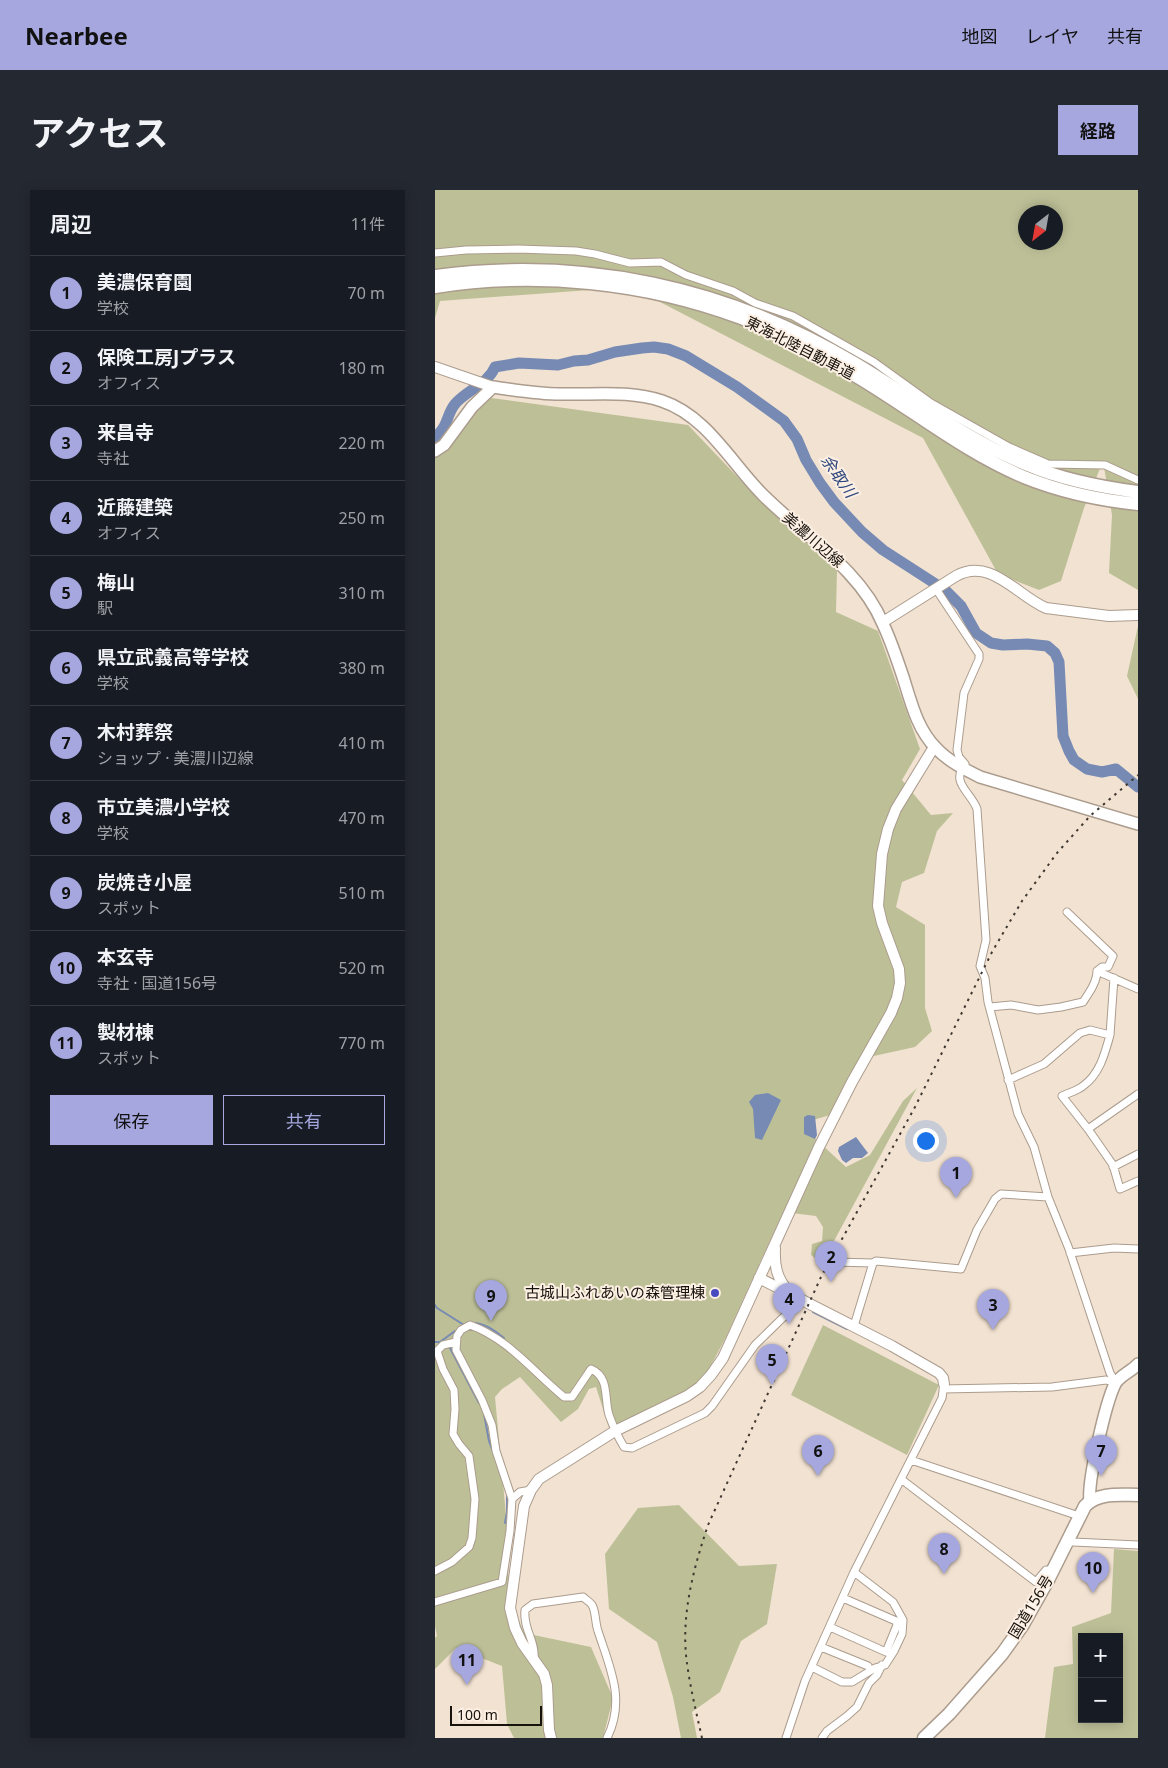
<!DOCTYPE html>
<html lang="ja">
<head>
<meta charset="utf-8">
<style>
  :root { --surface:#171b24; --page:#242831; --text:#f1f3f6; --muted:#9ea1a6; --line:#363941; --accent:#a5a7de }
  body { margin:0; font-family:"Noto Sans","Noto Sans JP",sans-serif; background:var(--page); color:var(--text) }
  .controls { position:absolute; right:15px; bottom:15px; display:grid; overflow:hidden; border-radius:0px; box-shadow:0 2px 12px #0003 }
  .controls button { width:45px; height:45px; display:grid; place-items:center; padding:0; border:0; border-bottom:1px solid var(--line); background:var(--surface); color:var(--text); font:25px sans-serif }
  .compass { position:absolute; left:583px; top:15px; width:45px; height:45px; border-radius:50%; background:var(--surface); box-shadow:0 2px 12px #0003; rotate:211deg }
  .scale { position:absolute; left:15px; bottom:12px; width:92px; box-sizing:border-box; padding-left:5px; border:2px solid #17120c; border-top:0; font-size:14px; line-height:18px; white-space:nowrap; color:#17120c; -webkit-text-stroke:4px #fcefe3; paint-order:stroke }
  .you { position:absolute; left:490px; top:950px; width:18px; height:18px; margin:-12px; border:4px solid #fff; border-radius:50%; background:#1a73e8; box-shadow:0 0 0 8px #1a73e833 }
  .badge { display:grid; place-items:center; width:32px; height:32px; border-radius:50%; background:var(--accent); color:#111; font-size:16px; font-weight:700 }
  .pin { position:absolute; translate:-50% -41px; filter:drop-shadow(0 1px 2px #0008) }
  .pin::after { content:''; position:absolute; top:26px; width:18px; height:15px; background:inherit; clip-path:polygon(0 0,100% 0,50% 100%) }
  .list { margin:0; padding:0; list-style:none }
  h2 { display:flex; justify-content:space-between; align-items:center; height:65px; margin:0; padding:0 20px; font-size:21px }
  h2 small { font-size:16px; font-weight:400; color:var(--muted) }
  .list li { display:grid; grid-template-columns:32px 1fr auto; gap:15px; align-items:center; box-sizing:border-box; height:75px; padding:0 20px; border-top:1px solid var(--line) }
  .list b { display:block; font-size:19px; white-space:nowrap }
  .list p { margin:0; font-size:16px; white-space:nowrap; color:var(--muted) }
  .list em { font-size:16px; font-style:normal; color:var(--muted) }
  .actions { display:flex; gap:10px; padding:15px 20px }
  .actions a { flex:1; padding:11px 0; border:1px solid var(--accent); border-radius:0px; text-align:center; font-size:18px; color:var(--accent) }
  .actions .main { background:var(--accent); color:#111 }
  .map { position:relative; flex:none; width:703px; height:1548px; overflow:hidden; border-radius:0px }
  header { display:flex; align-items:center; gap:30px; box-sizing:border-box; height:70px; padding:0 25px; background:var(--accent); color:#111 }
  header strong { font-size:24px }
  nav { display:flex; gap:28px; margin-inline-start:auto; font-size:18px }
  .intro { display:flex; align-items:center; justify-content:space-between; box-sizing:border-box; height:120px; padding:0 30px }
  h1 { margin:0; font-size:35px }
  .button { padding:12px 22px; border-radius:0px; background:var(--accent); color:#111; font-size:18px; font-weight:700 }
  main { display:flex; gap:30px; padding:0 30px }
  aside { flex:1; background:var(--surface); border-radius:0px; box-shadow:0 2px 12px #0003 }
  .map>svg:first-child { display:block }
  .green { fill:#bdc097; fill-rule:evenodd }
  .water { fill:#768ab3 }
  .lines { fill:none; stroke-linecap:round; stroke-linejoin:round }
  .stream { stroke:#768ab3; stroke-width:2 }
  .river { stroke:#768ab3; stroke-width:11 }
  .street-casing { stroke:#ab9c8d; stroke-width:9 }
  .secondary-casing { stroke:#ab9c8d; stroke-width:12 }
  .primary-casing { stroke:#ab9c8d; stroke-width:14 }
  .highway-casing { stroke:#ab9c8d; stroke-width:15 }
  .street { stroke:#fff; stroke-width:7 }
  .secondary { stroke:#fff; stroke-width:10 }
  .primary { stroke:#fff; stroke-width:11 }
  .highway { stroke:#fff; stroke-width:12 }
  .rail { stroke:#3f3831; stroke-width:2; stroke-dasharray:2.5 5; stroke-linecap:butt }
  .poi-dot { fill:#484bc0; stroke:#fcefe3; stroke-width:2 }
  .labels { text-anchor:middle; stroke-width:4; stroke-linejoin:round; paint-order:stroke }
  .street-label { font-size:15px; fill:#17120c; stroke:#fcefe3 }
  .poi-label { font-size:15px; fill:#17120c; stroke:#fcefe3; text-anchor:end }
  .water-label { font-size:16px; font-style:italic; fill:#30497f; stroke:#fcefe3 }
</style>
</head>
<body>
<header>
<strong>Nearbee</strong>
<nav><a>地図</a><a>レイヤ</a><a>共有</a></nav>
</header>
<div class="intro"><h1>アクセス</h1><a class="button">経路</a></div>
<main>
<aside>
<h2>周辺<small>11件</small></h2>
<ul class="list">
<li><span class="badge">1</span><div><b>美濃保育園</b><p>学校</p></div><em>70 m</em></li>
<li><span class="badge">2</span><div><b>保険工房Jプラス</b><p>オフィス</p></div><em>180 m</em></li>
<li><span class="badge">3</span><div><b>来昌寺</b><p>寺社</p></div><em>220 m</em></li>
<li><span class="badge">4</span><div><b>近藤建築</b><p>オフィス</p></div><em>250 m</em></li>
<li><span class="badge">5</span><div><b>梅山</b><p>駅</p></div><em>310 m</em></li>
<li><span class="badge">6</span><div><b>県立武義高等学校</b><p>学校</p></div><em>380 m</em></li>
<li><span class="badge">7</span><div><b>木村葬祭</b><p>ショップ · 美濃川辺線</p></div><em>410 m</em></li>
<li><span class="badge">8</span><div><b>市立美濃小学校</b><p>学校</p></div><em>470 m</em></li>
<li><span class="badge">9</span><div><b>炭焼き小屋</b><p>スポット</p></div><em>510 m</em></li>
<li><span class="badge">10</span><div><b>本玄寺</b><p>寺社 · 国道156号</p></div><em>520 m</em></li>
<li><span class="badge">11</span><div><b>製材棟</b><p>スポット</p></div><em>770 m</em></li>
</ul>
<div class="actions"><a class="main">保存</a><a>共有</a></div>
</aside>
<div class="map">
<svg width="703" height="1548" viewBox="0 0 703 1548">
  <rect width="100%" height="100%" fill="#f2e2d2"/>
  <path class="green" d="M0,0h703v400l-29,-17 3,-58 -9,-54 -19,47 -23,73 -22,9 -41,-16 -75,-136 -292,-151 -191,14 -5,17zM590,22h30v30h-30z
    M49,207l204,28 61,64 88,81 -1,42 42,19 42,118 -18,31 29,35 22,-2 -16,18 -13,42 -22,9 -6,25 29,18v83l7,23 -17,16 -55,12 -30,56 -20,6 -3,10 39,36 24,-12 33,-54 14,-13 -95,175 -11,-8 1,-11 10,-3 1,-14 -7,-11 -33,-4 -57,125 -19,36 -14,15 -82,46 -15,-47 -7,2 -11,20 -17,13 -41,-45 -18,12 -7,8 12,129 2,70 15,37 67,14 22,51 -10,40h-89l-7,-14 -5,-58 -46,-18 -21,21v-31l2,-2 -2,-10v-1192l13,-4z
    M703,436v73l-11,-23z
    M388,1135l116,60 -32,70 -116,-60z
    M244,1315l60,61 38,-2 -10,60 -26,17 -21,51 -28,20 5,26h-16l-8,-41 -16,-55 -48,-33 -4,-55 33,-46z
    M679,1359l24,2v187h-93l9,-71 19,-3 -1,-37 39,-14zM647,1447h37v82h-37z"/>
  <path class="water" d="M333,903l13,7 -19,40 -7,-2 -2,-29 -4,-7 6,-7z
    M373,925l7,1 2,19 -2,4 -11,-5v-17z
    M421,947l12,16 -6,5h-9l-7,5 -4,-3 -4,-9 1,-4z"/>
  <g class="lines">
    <path class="stream" d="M0,1115l2,3 27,17
      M378,1122l34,17
      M38,1133c12,0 22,8 31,15
      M0,1152h5l15,-11
      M15,1158l29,55
      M49,1224l5,27 7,19
      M70,1333l2,-11v-17"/>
    <path class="river" d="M0,247c14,-11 11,-22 20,-33 12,-14 33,-20 40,-37l24,-4 39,2 16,-4 14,-1 27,-8 27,-4 12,-1 14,2 18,7 51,31 47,34 13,18 9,21 14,23 14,19 28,30 21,18 62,40 16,16 15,27 15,10 12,2 24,-1 20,2 8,7 4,9 4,74 6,15 5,9 13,9 15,3 14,-3 22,18"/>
    <defs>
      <path id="street" d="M0,63l31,-3 52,-1 58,2 19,3 35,9 31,-1 25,13 47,16 22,12 38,13 81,46 57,41 78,44 39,17 57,1 33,15
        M501,399l43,65v5l-15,34 -7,57 2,7 6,7c-15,19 6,28 12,45l9,131 -6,26 5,12 3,24 30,112 16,33 14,50 21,52 41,124 6,10
        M632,722l46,44 -5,11h-6l-5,4 41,18
        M555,817l21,-2 27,5 23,-3 22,-5c6,-9 14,-20 14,-31
        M675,845c-5,18 -10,39 -27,51 -6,5 -15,7 -21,10l26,33 25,36 7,24 18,-8
        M573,890l36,-16 36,-31 10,-3 20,5 4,-57
        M653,939l50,-35
        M678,977l25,-13
        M635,1063l44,-5 24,1
        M399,1072l39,1
        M419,1136l19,-63 3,-2 85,8 16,-39 18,-31 6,-5 47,3
        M508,1199l109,-2 54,-7 10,3
        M476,1270l168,56
        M466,1289l135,103 10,-12h7
        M77,1309l8,-7 11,-2
        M634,1350l4,2 65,3
        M0,1381l17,-9 17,-15 3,-9 3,-39 -6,-43 -10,-12 -6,-10 2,-25 -1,-19 -11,-21 -6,-18 6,-6 13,-3
        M0,1412l67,-20 8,-51 2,-32 -16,-48 -4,-26 -10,-25 -26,-50 1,-14 4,-6 9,-5c39,14 63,47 94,72h8l19,-28c19,8 13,30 18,46 4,11 9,22 15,32l8,1 73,-35 7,-7 43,-61 46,-45
        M395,1437l56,25 11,-27 -1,-4 -53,-23
        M386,1457l47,19
        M99,1468c2,-17 -11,-28 -9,-48l8,-6 50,-7c2,2 7,5 9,8 4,6 3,18 6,26 12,37 28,69 9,107
        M377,1477l30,15h10l23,-14 10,-3 9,-14 8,-17 1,-14 -10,-18 -39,-30
        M351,1548l19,-57 49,-109 88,-174 2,-14
        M387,1548l5,-7 20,-15 10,-9 12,-24 8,-8 5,-10"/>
      <path id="secondary" d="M0,177l58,20
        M448,432l73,-46c35,-19 60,19 90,32l63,8 29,-1
        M340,1058c-1,18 2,31 14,44
        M324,1088l133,68 47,27 4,5 1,6
        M116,1548l-2,-8 -2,-45 -3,-11 -22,-31 -7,-15 -5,-20 14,-102 7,-16 8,-11 76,-48 72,-35 13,-9 11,-12 12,-17 96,-211 33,-65 39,-69 6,-15 3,-15 -1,-14 -17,-46 -4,-17 4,-52 6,-25 8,-20 38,-62"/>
      <path id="primary" d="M0,261l9,-6 28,-38 21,-20c22,3 45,7 67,7 34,1 69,-4 102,7 45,15 69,62 101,94 41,41 97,74 120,129 8,17 14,35 20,53 8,25 14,52 33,71 12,13 28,21 44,29l158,47
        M655,1311c-3,-19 16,-99 25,-117 4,-8 17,-13 23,-20"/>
      <path id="highway" d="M0,86c148,-20 293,11 421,88 57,34 110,76 172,101 35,15 72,22 110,27
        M0,97c101,-16 210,-5 306,31 40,16 78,36 115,58 56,33 108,76 168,101 37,15 75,23 114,27
        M489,1548l25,-24 53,-60 20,-28 27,-48 36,-72c13,-14 35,-11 53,-11"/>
    </defs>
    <use href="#street" class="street-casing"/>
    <use href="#secondary" class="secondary-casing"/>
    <use href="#primary" class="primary-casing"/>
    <use href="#highway" class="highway-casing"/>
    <use href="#street" class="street"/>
    <use href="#secondary" class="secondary"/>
    <use href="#primary" class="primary"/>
    <use href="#highway" class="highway"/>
    <path class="rail" d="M267,1548c-6,-27 -13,-55 -16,-83 -4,-44 8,-88 22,-130l113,-248 94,-170 77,-155 30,-51 35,-48 33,-37 48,-41"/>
  </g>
  <circle class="poi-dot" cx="280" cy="1103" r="5"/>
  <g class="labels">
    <g class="street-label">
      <text transform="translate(365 158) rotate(27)" y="5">東海北陸自動車道</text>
      <text transform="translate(378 350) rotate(41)" y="5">美濃川辺線</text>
      <text transform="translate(596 1417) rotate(-59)" y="5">国道156号</text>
    </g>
    <g class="poi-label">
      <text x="270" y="1108">古城山ふれあいの森管理棟</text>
    </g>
    <g class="water-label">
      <text transform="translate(404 286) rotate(55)" y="6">余取川</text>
    </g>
  </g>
</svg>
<div class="controls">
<button>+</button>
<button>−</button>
</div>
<svg class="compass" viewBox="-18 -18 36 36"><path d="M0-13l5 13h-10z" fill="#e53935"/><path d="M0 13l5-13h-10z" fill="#9ea1a6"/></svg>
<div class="scale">100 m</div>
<div class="you"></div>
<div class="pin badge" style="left:521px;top:1008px">1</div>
<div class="pin badge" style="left:396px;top:1092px">2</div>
<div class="pin badge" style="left:558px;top:1140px">3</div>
<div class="pin badge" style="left:354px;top:1134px">4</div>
<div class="pin badge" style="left:337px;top:1195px">5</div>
<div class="pin badge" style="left:383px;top:1286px">6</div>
<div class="pin badge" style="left:666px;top:1286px">7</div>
<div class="pin badge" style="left:509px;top:1384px">8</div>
<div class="pin badge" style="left:56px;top:1131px">9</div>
<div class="pin badge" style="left:658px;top:1403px">10</div>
<div class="pin badge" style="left:32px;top:1495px">11</div>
</div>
</main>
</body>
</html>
